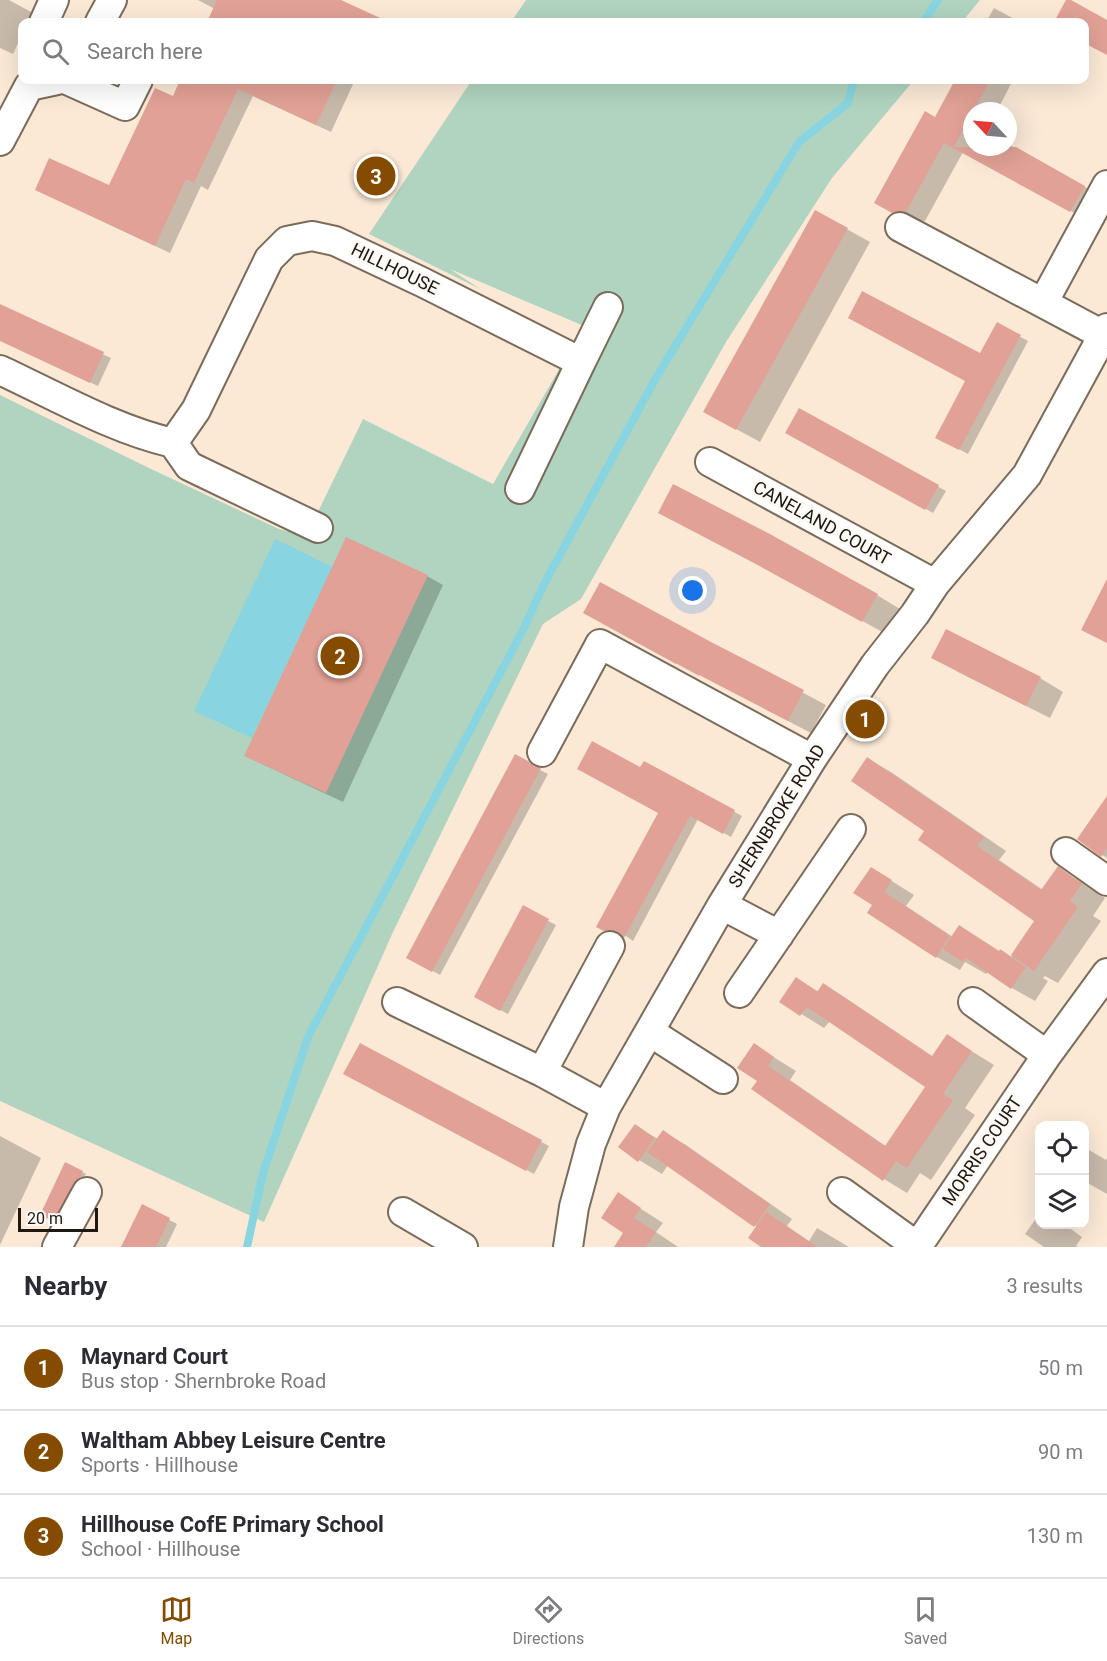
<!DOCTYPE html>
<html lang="en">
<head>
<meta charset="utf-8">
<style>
  :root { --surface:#fff; --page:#f2f2f3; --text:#2b2b33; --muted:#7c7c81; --line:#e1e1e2; --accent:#854b00 }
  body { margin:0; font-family:Roboto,sans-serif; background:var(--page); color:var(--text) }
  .controls { position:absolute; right:18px; bottom:18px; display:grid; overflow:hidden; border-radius:12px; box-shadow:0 6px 24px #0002 }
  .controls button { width:54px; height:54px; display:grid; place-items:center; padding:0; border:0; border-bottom:2px solid var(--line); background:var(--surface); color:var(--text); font:30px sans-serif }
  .compass { position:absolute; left:963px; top:102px; width:54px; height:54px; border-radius:50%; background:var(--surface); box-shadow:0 6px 24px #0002; rotate:296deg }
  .scale { position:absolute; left:18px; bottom:15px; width:80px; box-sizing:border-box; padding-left:6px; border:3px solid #1f1812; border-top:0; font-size:16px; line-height:21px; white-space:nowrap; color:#1f1812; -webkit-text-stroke:4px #fdf9f5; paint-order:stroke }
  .you { position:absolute; left:693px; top:591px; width:21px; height:21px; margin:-15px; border:4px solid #fff; border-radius:50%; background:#1a73e8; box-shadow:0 0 0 9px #1a73e833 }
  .badge { display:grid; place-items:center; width:39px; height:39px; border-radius:50%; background:var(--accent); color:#fff; font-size:20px; font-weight:700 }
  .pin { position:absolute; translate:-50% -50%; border:3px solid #fff; box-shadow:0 2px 6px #0006 }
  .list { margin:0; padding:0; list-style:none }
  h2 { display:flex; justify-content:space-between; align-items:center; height:78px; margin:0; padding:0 24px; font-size:26px }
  h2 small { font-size:20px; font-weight:400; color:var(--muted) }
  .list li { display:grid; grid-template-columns:39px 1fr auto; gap:18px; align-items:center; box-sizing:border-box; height:84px; padding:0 24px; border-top:2px solid var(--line) }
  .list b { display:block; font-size:22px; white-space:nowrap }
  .list p { margin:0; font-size:20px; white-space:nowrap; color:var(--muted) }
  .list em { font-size:20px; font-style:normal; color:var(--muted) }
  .icon { flex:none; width:33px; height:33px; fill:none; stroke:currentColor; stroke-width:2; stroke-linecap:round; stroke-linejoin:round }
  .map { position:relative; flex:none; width:1107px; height:1247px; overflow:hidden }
  .search { position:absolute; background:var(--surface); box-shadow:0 6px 24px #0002; left:18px; right:18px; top:18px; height:66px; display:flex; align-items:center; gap:15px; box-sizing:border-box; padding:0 21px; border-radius:12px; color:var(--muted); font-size:22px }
  .sheet { height:330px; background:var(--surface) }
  nav { display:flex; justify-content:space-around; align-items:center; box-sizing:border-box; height:84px; border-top:2px solid var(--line); background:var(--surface); font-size:16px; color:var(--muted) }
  nav a { display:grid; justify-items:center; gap:3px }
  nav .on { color:var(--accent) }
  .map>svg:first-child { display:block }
  .green { fill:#b0d4bf }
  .water { fill:#88d5e1 }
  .shadow { fill:#0003 }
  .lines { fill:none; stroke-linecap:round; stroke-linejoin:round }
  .stream { stroke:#88d5e1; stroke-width:8 }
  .building { fill:#e1a196 }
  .minor-casing { stroke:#7b6b5a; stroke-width:32 }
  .minor { stroke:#fff; stroke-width:28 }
  .labels { text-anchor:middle; stroke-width:6; stroke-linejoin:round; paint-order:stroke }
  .street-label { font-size:18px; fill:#1f1812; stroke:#fdf9f5 }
</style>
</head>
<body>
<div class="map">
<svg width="1107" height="1247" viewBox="0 0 1107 1247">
  <rect width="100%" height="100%" fill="#fbe9d6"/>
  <path class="green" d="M526,0h454l-18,22h-451z
    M472,80h442l-82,98 -106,164 -145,257 -38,25 -150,308 -129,290 -264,-121v-706l149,73 130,61 23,6 15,-21 46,-95 130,65 91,-158 -134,-57 30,20 -111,-55z"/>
  <path class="water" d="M275,539l58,28 -81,171 -58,-27z"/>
  <path class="shadow" d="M0,0h9l24,13 -4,9h-7v13l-9,19 -13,-6z
    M198,0h139l45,22h-173l6,-13z
    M994,8l26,14h2h-36z
    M182,80h173l-24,52 -78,-36 -45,94 -7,-4 -31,67 -119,-56 -15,-8 74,-2 63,-89z
    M957,80h56l-16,31h-25v36h36v-3l95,53 -14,24 -126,-69 -38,69 -7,-1 -7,2 -35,-19 60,-84z
    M816,212l54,30 -110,200 -55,-30z
    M0,305l111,53 -13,28 -98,-46z
    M997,324l31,17 -60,113 -31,-17z
    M799,410l147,81 -13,22 -146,-81z
    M660,513l217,82 23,14 -14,25 -91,-50z
    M427,576l16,9 -100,217 -81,-38 -16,-9z
    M608,626l102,17 116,62 -15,28 -111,-58 -1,1z
    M956,671l84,7 23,14 -13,26z
    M868,759l23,13 115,79 -7,9 44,30 15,-22 23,14 24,16 -12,18 8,5 -43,62 -13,-7 -2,2 5,3 -13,20 -23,-13 -24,-16 -2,2 -21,-12 -5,8 -23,-13 -68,-45 5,-7 -3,-37 43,27 -8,11 47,31 7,-10 40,25 1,-1 10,6 26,-36 -111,-91z
    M645,763l97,53 -11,21 -33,-18 -65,122 -10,-7 -10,1 -15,-9 62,-114 -19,-43z
    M538,769l10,5 -108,201 -32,-18z
    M1107,817v41l-5,-3z
    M523,908l33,17 -48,89 -32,-17z
    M797,979l22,13 5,-7 23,14 86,58 14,-21 47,29 -29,43 10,7 -44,65 -11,-7 -13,20 -23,-14 -125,-98 -5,-36 42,26 -6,9 97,67 40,-60 -97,-66 -6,7 -42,-26z
    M361,1045l188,101 -15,28 -181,-96z
    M635,1126l23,13 5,-7 23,13 106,74 -5,7 22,15 8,-13 32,19h-85l-7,-20 -89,-62 -6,9 -23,-14z
    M0,1136l41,22 -41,87z
    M1084,1147l22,13 1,-2v36l-23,-13z
    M66,1164l20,10 -29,47 -15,-7z
    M618,1194l45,29 -7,9 22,15h-55l2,-14z
    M143,1206l34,18 -11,23h-43z
    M1040,1213v11h24l18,13 -6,9 2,1h-34l-19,-13z"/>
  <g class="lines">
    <path class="stream" d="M923,22l15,-22
      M247,1247l16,-74 45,-136 215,-407 20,-44 114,-210 142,-234 49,-39 6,-23"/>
  </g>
  <path class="building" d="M217,0h124l48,22h-182z
    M1066,0h5l36,20v35l-23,-12v-21h-30z
    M180,80h157l-21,45 -78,-36 -44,94 -8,-4 -31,67 -120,-56 14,-32 60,27 46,-97 18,8z
    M955,80h35l-36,67h62l69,39 -15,26 -126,-69 -38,69 -7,-1 -7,2 -18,-10 51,-92 10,6z
    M815,210l33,18 -112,202 -33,-18z
    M862,291l118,62 17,-31 24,13 -62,115 -24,-12 30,-57 -117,-63z
    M0,304l104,48 -14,31 -90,-42z
    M799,408l140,77 -14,25 -140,-77z
    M673,484l95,49 110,61 -16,28 -110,-60 -94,-49z
    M346,537l82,38 -102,218 -82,-37z
    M1107,579v64l-26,-13z
    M600,582l111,60 93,48 -16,31 -112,-58v1l-93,-51z
    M946,629l95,48 -15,29 -95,-48z
    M592,741l48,26 4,-6 91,49 -12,24 -33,-18 -66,122 -7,-7 -7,-1 -6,1 -8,-4 62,-114 -81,-44z
    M515,754l13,7 6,5 7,2 -109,204 -26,-14z
    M867,757l117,80 -7,9 64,44 17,-24 24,18 -12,17 8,6 -44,64 -23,-16 23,-34 -116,-81 6,-9 -73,-50z
    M1107,796v52l-6,9 -24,-18z
    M871,867l21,13 -8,12 66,44 -14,22 -69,-45 5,-8 -19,-12z
    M523,905l26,14 -49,92 -26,-14z
    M959,925l40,26 1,-2 26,18 -15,22 -45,-31 -3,4 -20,-13z
    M796,977l22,15 -18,24 -21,-14z
    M823,983l109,73 15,-22 25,17 -29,43 10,6 -46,68 -11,-7 -13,20 -132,-92 6,-8 -20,-13 17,-25 20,14 -6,9 117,80 40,-59 -118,-80z
    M360,1043l182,97 -16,31 -183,-97z
    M635,1124l20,14 -17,24 -20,-15z
    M663,1130l107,74 -16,23 -107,-75z
    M65,1162l18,9 -3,6 -7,7 -20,37 -13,-6z
    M618,1192l23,16 -7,10 22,14 -10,15h-32l9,-14 -22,-15z
    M142,1204l28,14 -14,29h-35z
    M766,1212l51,35h-56l-13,-9z"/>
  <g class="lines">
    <defs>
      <path id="minor" d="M44,22l10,-22
        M100,22l12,-22
        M67,80l58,26 13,-26
        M0,141l29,-55 28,-6
        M900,227l203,108
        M1043,303l64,-118
        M581,362l27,-55
        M0,370c56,26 113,59 173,73l23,-33 73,-151 18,-18 25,-5 23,5 87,41 159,80 -61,127
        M173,443l16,23 129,62
        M710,462l225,122
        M542,752l58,-108 212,115
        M1066,852l41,29
        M722,905l57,30
        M739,993l112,-164
        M397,1002l145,70 64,35
        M650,1032l73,47
        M1047,1055l60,-82
        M542,1072l68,-126
        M842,1192l76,55
        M403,1212l60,35
        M57,1247l30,-55
        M568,1247l6,-40 17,-63 15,-37 116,-202 90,-146 63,-94 40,-51 20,-30 92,-109 80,-147
        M917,1247l130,-192 -74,-53"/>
    </defs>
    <use href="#minor" class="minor-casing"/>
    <use href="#minor" class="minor"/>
  </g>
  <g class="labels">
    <g class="street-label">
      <text transform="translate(395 269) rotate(26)" y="6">HILLHOUSE</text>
      <text transform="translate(822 523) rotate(29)" y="6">CANELAND COURT</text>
      <text transform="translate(777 816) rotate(-58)" y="6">SHERNBROKE ROAD</text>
      <text transform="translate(982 1151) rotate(-56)" y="6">MORRIS COURT</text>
    </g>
  </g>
</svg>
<div class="controls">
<button><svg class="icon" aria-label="locate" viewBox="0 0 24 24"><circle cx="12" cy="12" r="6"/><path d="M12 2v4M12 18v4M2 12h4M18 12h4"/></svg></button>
<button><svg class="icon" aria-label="layers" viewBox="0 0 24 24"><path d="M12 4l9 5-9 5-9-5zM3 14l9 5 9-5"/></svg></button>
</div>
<svg class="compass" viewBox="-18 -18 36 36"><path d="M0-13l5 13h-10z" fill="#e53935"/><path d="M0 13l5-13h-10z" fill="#7c7c81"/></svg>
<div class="scale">20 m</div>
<div class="you"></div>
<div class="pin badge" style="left:865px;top:719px">1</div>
<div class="pin badge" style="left:340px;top:656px">2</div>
<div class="pin badge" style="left:376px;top:176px">3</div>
<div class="search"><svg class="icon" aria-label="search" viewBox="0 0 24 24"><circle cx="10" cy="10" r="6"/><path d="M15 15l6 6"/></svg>Search here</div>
</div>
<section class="sheet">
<h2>Nearby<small>3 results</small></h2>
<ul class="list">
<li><span class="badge">1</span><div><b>Maynard Court</b><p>Bus stop · Shernbroke Road</p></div><em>50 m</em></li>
<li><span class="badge">2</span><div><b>Waltham Abbey Leisure Centre</b><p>Sports · Hillhouse</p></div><em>90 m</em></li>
<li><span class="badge">3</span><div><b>Hillhouse CofE Primary School</b><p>School · Hillhouse</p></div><em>130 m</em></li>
</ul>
</section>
<nav>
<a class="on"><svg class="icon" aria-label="map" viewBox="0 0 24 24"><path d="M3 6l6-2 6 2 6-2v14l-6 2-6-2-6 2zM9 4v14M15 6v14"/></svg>Map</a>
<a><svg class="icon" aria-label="directions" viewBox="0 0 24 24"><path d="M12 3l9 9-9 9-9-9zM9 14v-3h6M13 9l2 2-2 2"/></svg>Directions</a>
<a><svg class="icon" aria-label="saved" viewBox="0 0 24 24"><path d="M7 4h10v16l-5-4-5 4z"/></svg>Saved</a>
</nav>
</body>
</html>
